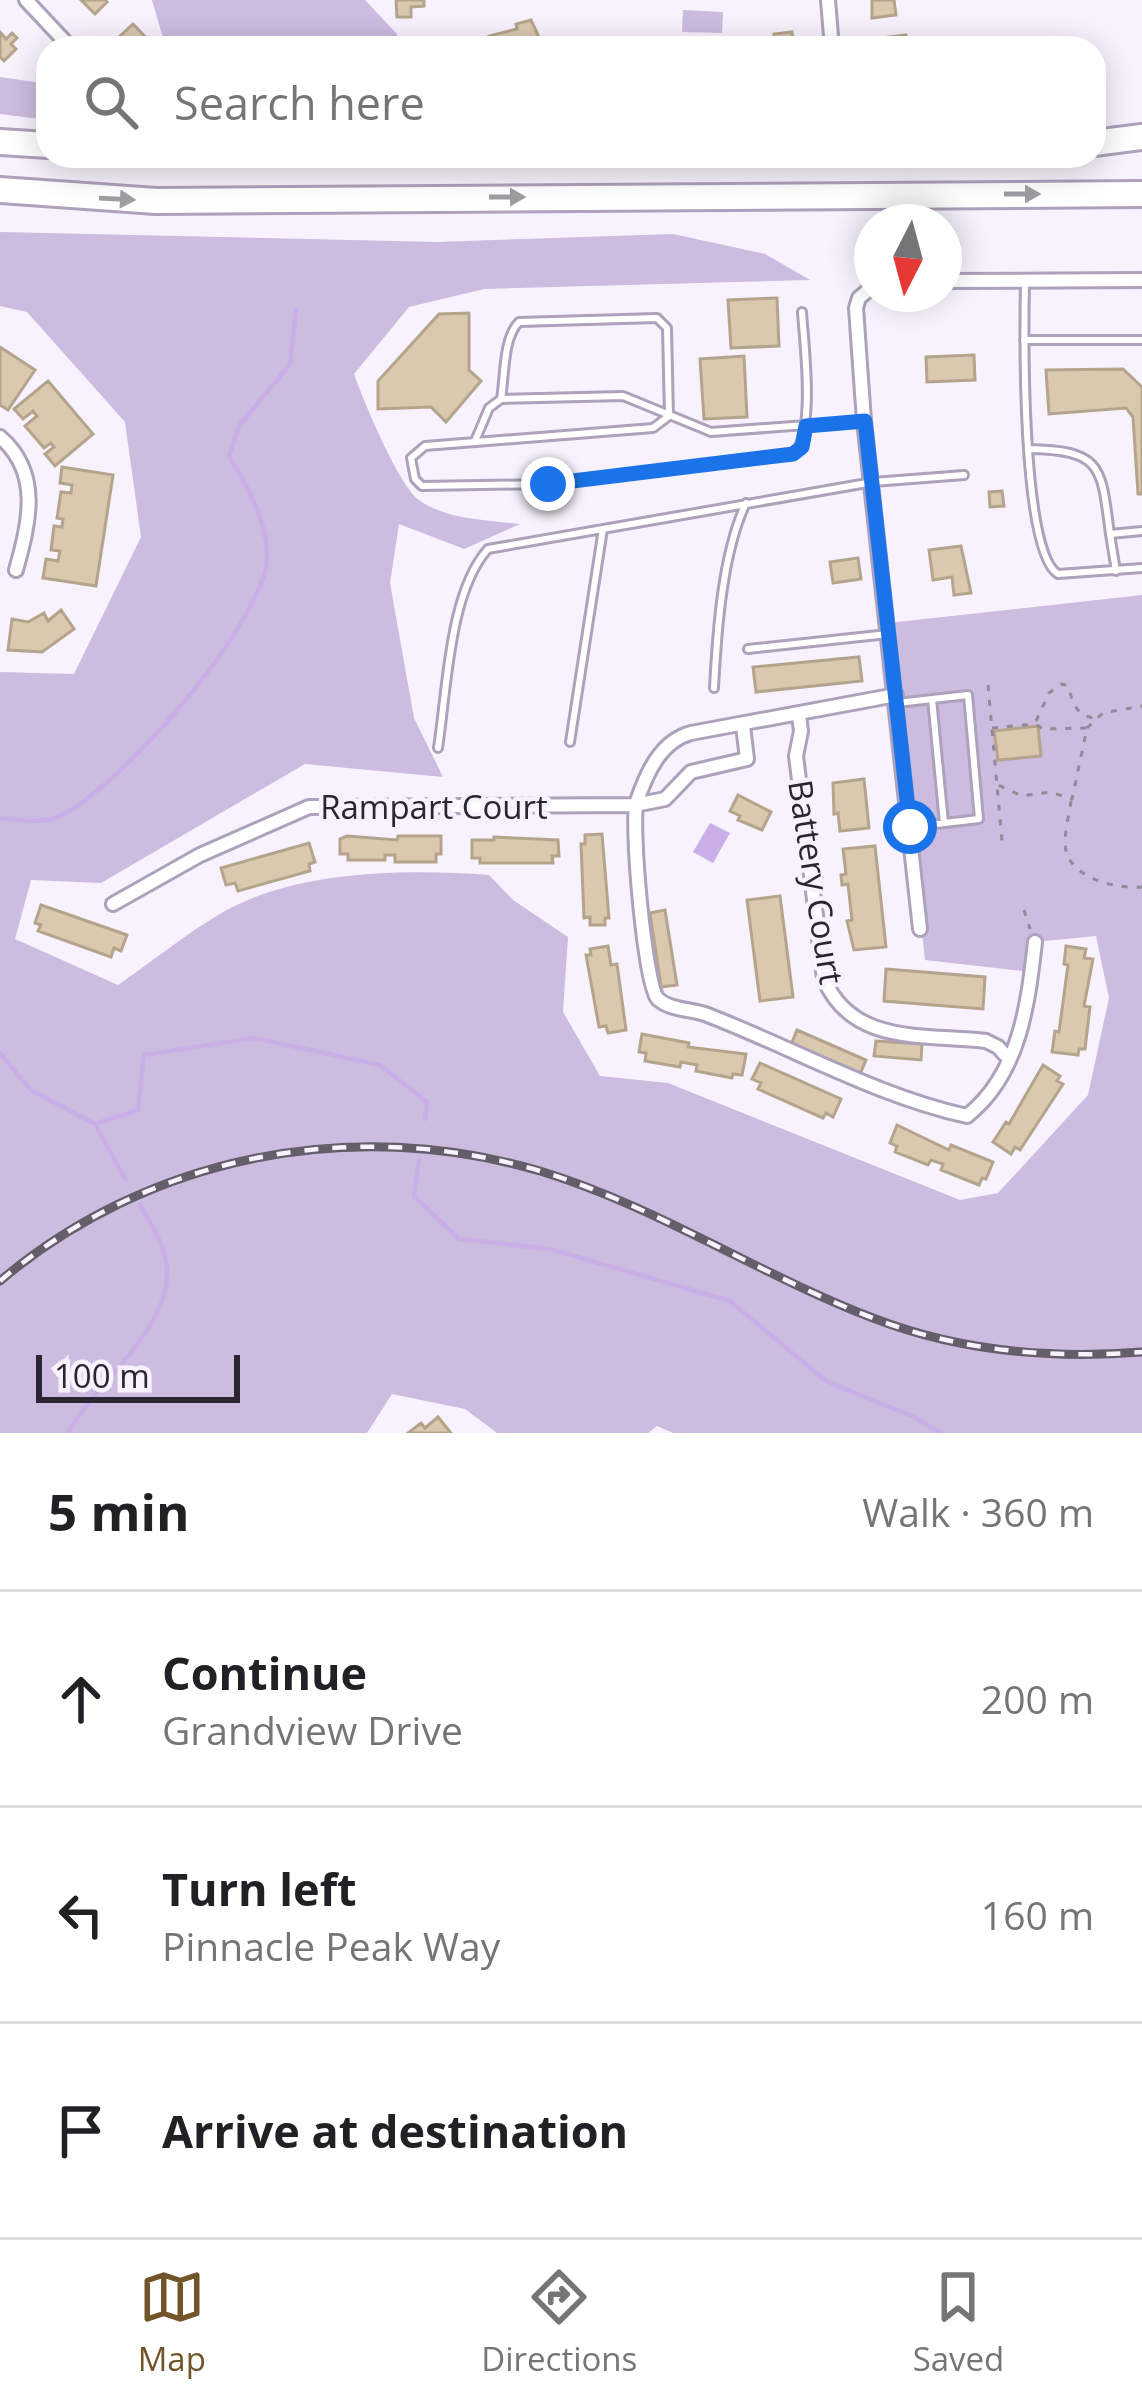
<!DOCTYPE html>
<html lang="en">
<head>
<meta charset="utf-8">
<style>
  :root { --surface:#fff; --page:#f6f6f6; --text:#202124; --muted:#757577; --line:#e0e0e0; --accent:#715528 }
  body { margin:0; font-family:"Open Sans",sans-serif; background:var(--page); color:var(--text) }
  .compass { position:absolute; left:854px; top:204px; width:108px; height:108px; border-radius:50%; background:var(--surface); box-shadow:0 6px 30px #0003; rotate:186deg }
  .scale { position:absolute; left:36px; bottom:30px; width:204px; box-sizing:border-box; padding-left:12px; border:6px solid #2a2530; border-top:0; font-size:33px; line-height:42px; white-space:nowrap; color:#2a2530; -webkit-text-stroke:9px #f7f2fd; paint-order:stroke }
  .stop { position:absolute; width:36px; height:36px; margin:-27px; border:9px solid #1a73e8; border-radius:50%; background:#fff }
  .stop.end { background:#1a73e8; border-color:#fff; box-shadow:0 3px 12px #0008 }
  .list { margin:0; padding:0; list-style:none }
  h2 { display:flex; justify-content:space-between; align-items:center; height:156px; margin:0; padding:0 48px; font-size:51px }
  h2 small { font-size:39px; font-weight:400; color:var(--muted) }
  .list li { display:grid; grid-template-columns:78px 1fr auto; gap:36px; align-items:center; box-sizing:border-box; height:216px; padding:0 48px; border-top:3px solid var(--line) }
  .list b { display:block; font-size:45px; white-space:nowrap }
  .list p { margin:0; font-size:39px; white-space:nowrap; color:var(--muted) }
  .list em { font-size:39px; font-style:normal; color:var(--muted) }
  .icon { flex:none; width:66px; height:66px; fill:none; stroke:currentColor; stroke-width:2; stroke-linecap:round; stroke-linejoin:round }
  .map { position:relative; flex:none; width:1142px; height:1433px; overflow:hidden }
  .search { position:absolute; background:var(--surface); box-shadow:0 6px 30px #0003; left:36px; right:36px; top:36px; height:132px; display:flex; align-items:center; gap:30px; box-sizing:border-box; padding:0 42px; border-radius:36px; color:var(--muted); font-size:45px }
  .sheet { height:804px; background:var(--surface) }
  nav { display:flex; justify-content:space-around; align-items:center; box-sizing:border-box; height:168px; border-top:3px solid var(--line); background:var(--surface); font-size:33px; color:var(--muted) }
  nav a { display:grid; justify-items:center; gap:6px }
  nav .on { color:var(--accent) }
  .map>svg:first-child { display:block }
  .green { fill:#ccbcdf }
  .water { fill:#c9aee8 }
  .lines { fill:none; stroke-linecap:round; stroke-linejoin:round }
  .stream { stroke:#c9aee8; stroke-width:4.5 }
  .building { fill:#dac8af; stroke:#b5a48c; stroke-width:3 }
  .lane-casing { stroke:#ada1bb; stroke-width:12 }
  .street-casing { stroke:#ada1bb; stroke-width:18 }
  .highway-casing { stroke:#ada1bb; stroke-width:30 }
  .path { stroke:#908b96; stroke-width:3; stroke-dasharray:6 9; stroke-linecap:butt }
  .lane { stroke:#fff; stroke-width:6 }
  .street { stroke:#fff; stroke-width:12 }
  .highway { stroke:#fff; stroke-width:24 }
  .rail-casing { stroke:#635e69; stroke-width:9 }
  .rail { stroke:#f7f2fd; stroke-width:4.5; stroke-dasharray:14; stroke-linecap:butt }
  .oneway { fill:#9f9da2 }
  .route { stroke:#1a73e8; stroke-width:15 }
  .labels { text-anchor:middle; stroke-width:9; stroke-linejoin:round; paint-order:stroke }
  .street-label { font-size:33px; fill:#2a2530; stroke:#f7f2fd }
</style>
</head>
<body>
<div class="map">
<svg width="1142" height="1433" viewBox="0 0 1142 1433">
  <rect width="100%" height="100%" fill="#f7f2fd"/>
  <path class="green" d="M152,0h213l32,34v14h-231z
    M683,10l40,2 -1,21 -40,-1z
    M0,77l48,7v36l-48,-6z
    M0,232l436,10 237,-8 92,20 45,26 -326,9 -75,18 -55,67c9,26 45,112 65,126 27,20 69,20 101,24l-56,25 -65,-25 -9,59 24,135 29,59 -138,-13 -204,119 -70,-3 -16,59 103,46c35,-24 70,-53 107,-74 74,-41 182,-42 264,-36l24,25 55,37 -5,75 37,64 68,7 292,117 38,-7 90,-98 21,-97 -13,-62 -61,6 -4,30 -106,-12 -37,-337 254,-28v838h-469l-16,-7 -9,7h-151l-32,-24 -73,-15 -25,39h-367v-761l74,2 67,-137 -16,-115 -98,-110 -27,-6z"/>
  <path class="water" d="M710,823l20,10 -17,30 -20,-11z"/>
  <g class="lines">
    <path class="stream" d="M0,818c16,2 40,5 55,0 60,-23 208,-194 212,-259 2,-33 -21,-76 -38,-103l10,-30 51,-62 6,-55
      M0,1053l31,37 64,34 30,55
      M95,1124l43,-14 6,-55 110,-17 126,27 47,37 -2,17
      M419,1160l-5,36 45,43 91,10 180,52 96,80 88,36 27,16
      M68,1433c28,-53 122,-117 94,-186 -5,-15 -15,-29 -22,-42"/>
  </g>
  <path class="building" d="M81,0h24l2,2 -12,12z
    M396,0h28v6l-13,1v10h-14z
    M872,0h22l2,15 -24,3z
    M531,20l13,28h-52l-3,-12 28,-7 -1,-5z
    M133,24l21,22 -2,2h-25l-9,-10z
    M0,32l6,7 6,-6 5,5 -6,6 5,5 -12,12 -4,-4z
    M792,32l2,16h-19l-1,-14z
    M906,35l2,13h-26l-1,-10z
    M777,298l2,48 -48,2 -3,-48z
    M469,313v57l12,11 -35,41 -15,-15 -53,2v-28l61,-67z
    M0,347l35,23 -27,40 -8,-5z
    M974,355l1,25 -48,2 -1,-25z
    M744,356l3,61 -43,2 -4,-60z
    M1123,369l19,18v107h-4l-5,-77 -7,-9 -77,6 -3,-44z
    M48,381l45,53 -38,32 -10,-12 9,-7 -3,-4 -7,5 -19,-22 12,-10 -4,-5 -10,8 -9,-10z
    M62,467l51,8 -17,111 -53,-8 3,-19 12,2 2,-10 -9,-1 3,-24 8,1 1,-8 -6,-1 4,-26 10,1 1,-8 -12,-2z
    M1002,491l2,15 -14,1 -1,-15z
    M961,546l10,47 -17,2 -2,-18 -19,3 -4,-30z
    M858,558l3,21 -28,4 -3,-21z
    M61,610l13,19 -32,23 -34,-2 4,-31 16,3 16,-9 4,8z
    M859,657l3,24 -106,11 -3,-25z
    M1038,726l3,30 -43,4 -4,-29z
    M864,779l5,49 -29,3 -2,-18 -4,1 -1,-31z
    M738,795l33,17 -9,18 -24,-10 2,-4 -10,-5z
    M602,834l7,84h-4v7h-15v-8l-6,1 -3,-74h4v-9z
    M347,836l50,4 1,-4h43v18h-5v8h-41v-7h-10v5h-37v-6h-8v-15z
    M494,837l64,3 1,16h-7l1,7h-73v-5h-8v-18h22z
    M309,843l6,19 -6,2 1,7 -72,20 -3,-8 -9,2 -5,-17z
    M875,846l11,101 -32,3 -7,-29 5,-1 -4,-36 -6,1 -1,-10 5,-1 -3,-25z
    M780,896l13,101 -33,4 -13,-101z
    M41,905l86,30 -6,16 -7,-3 -3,9 -73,-26 3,-6 -6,-2z
    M665,910l12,75 -16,2 -11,-74z
    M608,946l3,19 6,-1 9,66 -18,3 -2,-7 -7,1 -13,-72h5l-1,-6z
    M1066,946l20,3 -2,9 9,1 -9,47 6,1 -5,42h-6l-1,6 -26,-3 3,-21 4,1 9,-67 -4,-1z
    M886,969l99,8 -2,32 -99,-8z
    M797,1030l69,30 -6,14 -69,-29z
    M642,1034l47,9 -1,4 58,7 -4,21 -9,-1 -1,4 -36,-7 1,-6 -16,-3 -1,5 -35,-6 1,-8 -7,-1z
    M876,1041l46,3 -1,16 -47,-4z
    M760,1063l81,36 -8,18 -7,-4 -3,5 -65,-29 3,-6 -9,-4z
    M1043,1065l17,11 -3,5 6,3 -43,66 -5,-3 -4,7 -18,-12 13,-20 3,2z
    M897,1125l52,25 2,-5 42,17 -7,17 -4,-1 -3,7 -38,-15 2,-6 -12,-4 -3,5 -33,-13 2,-6 -7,-3z
    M438,1417l13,16h-43l13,-10 4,5z"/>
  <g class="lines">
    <defs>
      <path id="lane" d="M1025,281c-1,48 -4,271 33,293l84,-6
        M1024,340h118
        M501,399c4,-24 2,-61 18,-77l138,-4 10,10 2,88 -16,12 -228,18 -14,12 4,21 7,7 126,-2 245,-29c23,-22 11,-111 9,-143
        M475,441l14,-33 12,-9 122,-3 88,36 150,-11
        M1028,449c76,1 73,19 82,85l32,-3
        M1110,534l6,37
        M748,649l140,-15
        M714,688c3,-56 8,-134 32,-185
        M932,699l12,124
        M897,703l71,-8 11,124 -69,8
        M570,742l33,-213
        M438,748c9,-58 11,-156 50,-199l385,-67 91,-7"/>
      <path id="street" d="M26,0l45,48
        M828,0l4,48
        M944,281l198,-1
        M872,287l-13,11 -3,10 8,113 56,508
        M0,437c42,36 29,86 16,133
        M896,695l-205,38c-30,8 -44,39 -54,68 -7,19 8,186 21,198 13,12 37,10 52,17 85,33 167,80 257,100 53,-42 61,-112 68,-174
        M799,716l2,15 -5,25 28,223c28,66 99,55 162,62l12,6 10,11
        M113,904l87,-49 109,-48 326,-2 30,-6 26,-27 56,-13 -4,-33"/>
      <path id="highway" d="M0,142l48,3
        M1094,143l48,-6
        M0,190l156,11 986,-7"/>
    </defs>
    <use href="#lane" class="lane-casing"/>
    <use href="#street" class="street-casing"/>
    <use href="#highway" class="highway-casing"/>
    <path class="path" d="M988,685l14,156
      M1036,721l13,-28 13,-9 6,2c5,16 7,30 27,32
      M992,728l43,-4 8,5 44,-1 -15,71 -22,-7 -28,4 -24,-11
      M1087,728l16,-15 39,-7
      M1071,801c-2,16 -8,34 -5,50 7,28 51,38 76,36
      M1024,910l6,19"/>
    <use href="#lane" class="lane"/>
    <use href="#street" class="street"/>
    <use href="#highway" class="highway"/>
    <defs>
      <path id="rail" d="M0,1281c149,-126 353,-165 540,-110 116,35 220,104 333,147 85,33 179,41 269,34"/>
    </defs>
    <use href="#rail" class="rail-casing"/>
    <use href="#rail" class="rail"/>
  </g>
  <defs><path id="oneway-solid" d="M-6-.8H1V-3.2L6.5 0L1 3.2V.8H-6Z" transform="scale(3)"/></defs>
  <g class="oneway">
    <use href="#oneway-solid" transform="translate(1022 194)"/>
    <use href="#oneway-solid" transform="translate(507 197)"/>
    <use href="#oneway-solid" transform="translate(117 199) rotate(3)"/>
  </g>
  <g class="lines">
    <path class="route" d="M548,484l245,-30 9,-7 4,-21 59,-5 45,406"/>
  </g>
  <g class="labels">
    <g class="street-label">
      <text x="434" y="819">Rampart Court</text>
      <text transform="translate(816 882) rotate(81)" y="12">Battery Court</text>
    </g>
  </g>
</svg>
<svg class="compass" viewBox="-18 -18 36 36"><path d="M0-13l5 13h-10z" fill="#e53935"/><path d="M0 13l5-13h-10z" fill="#757577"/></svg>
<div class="scale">100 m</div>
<div class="stop" style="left:910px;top:827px"></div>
<div class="stop end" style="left:548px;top:484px"></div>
<div class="search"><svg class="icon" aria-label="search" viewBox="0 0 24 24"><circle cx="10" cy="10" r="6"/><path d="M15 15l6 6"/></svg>Search here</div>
</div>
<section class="sheet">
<h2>5 min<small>Walk · 360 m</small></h2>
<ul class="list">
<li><svg class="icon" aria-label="ahead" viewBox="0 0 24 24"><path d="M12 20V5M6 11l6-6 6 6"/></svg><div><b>Continue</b><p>Grandview Drive</p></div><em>200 m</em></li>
<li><svg class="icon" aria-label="left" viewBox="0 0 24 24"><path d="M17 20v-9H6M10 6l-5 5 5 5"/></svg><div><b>Turn left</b><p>Pinnacle Peak Way</p></div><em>160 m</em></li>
<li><svg class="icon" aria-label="arrive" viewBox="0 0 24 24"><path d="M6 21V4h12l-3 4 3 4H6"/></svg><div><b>Arrive at destination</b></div></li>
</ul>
</section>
<nav>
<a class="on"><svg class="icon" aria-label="map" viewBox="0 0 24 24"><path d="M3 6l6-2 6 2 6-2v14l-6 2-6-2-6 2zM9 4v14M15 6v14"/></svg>Map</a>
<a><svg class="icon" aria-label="directions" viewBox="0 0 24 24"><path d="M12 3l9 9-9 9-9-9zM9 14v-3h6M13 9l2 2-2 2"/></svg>Directions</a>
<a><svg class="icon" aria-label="saved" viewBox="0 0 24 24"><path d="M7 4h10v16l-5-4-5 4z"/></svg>Saved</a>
</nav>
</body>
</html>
